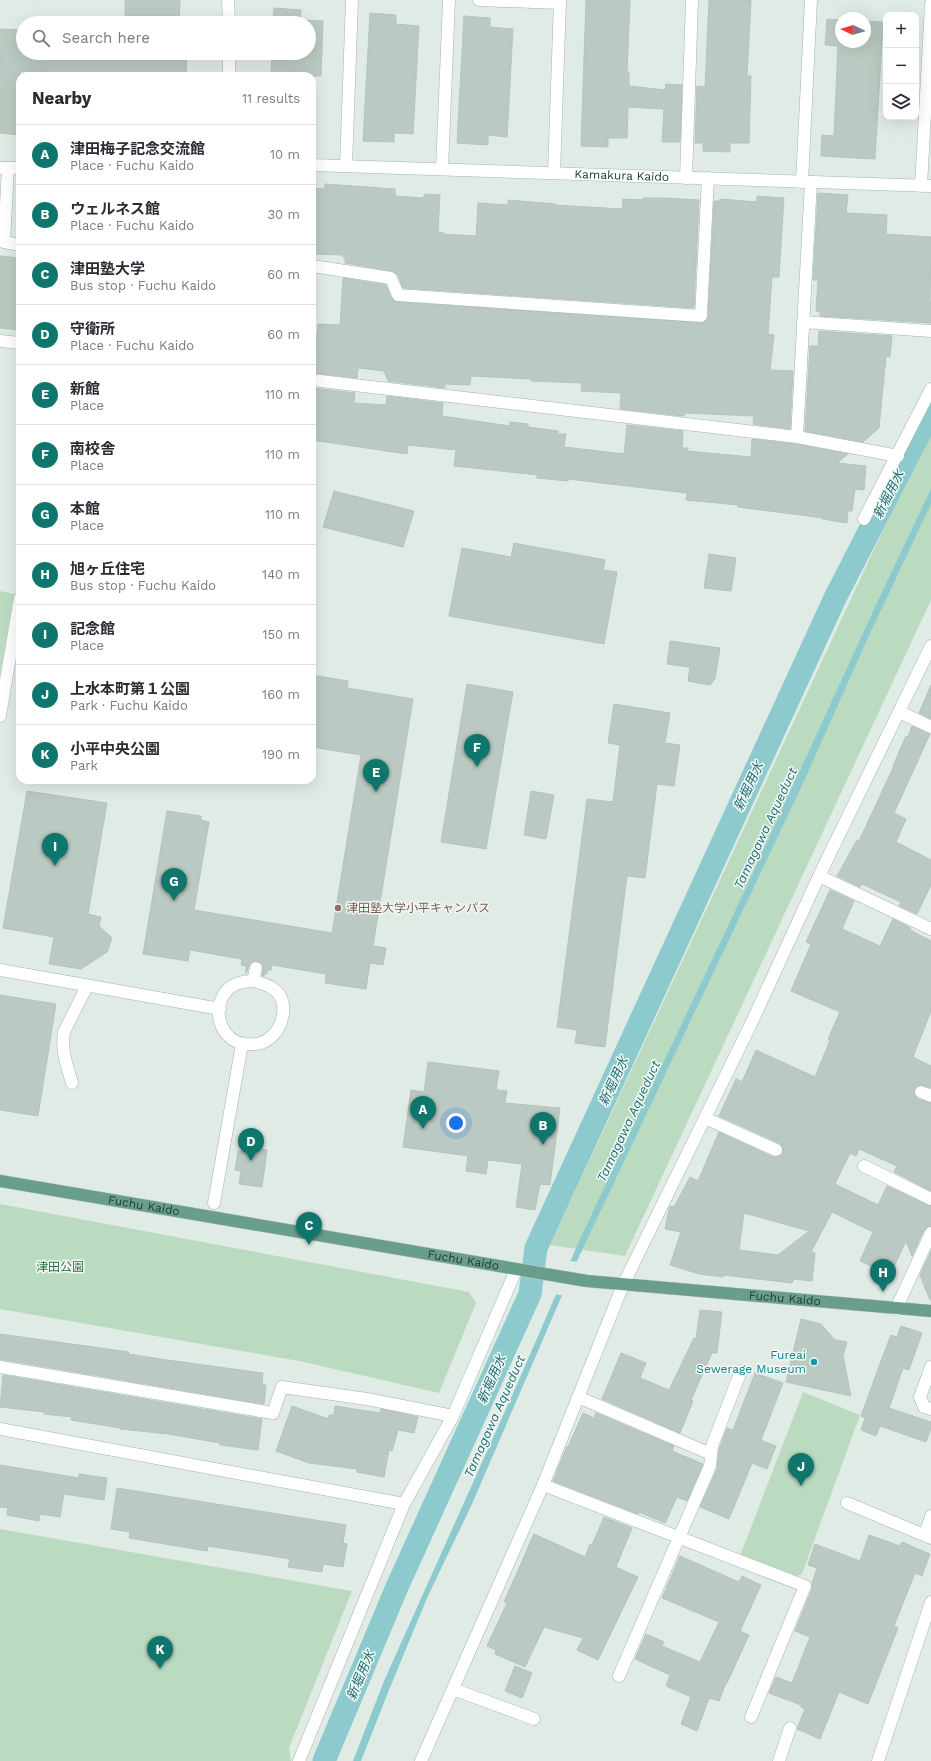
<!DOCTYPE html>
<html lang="en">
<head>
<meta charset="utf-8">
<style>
  :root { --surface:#fff; --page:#f2f2f3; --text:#2b2b33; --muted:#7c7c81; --line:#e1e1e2; --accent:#0f766e }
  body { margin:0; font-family:"Work Sans","Noto Sans JP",sans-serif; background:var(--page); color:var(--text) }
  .controls { position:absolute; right:12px; top:12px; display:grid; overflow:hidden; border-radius:8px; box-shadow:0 4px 16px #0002 }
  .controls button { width:36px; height:36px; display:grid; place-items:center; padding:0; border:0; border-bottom:1px solid var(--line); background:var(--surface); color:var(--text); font:20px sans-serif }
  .compass { position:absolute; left:835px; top:12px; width:36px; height:36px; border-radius:50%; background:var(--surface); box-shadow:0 4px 16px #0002; rotate:274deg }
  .you { position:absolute; left:456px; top:1123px; width:14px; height:14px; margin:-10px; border:3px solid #fff; border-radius:50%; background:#1a73e8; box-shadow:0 0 0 6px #1a73e833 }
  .badge { display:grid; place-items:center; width:26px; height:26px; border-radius:50%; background:var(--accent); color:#fff; font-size:13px; font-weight:700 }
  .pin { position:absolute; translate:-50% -33px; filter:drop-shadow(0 1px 2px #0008) }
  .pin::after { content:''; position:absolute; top:21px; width:14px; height:12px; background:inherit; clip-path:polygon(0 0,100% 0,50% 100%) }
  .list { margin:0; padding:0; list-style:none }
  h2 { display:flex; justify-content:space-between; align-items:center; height:52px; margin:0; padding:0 16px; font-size:17px }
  h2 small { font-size:13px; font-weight:400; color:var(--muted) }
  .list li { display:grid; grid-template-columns:26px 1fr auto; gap:12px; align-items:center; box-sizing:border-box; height:60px; padding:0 16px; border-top:1px solid var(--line) }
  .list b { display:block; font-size:15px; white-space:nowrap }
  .list p { margin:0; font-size:13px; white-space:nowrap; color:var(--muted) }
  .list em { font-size:13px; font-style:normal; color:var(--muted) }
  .icon { flex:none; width:22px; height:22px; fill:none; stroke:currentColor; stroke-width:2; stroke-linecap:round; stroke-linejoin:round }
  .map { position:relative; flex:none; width:931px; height:1761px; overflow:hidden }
  .search { position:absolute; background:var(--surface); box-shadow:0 4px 16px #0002; left:16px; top:16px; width:300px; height:44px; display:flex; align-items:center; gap:10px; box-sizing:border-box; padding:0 14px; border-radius:22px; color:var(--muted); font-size:15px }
  .panel { position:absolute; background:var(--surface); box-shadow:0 4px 16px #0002; left:16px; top:72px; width:300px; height:712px; border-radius:12px }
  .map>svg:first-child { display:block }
  .green { fill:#bbdbc1 }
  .water { fill:#8ccace }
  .pier { fill:#e1ebe6 }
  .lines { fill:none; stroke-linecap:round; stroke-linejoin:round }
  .canal { stroke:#8ccace; stroke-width:23 }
  .building { fill:#bac9c1; stroke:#b4c4bc; fill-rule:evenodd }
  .lane-casing { stroke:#a4b3ac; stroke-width:13 }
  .street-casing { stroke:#a4b3ac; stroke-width:13 }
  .secondary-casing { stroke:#a0b6ad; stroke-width:13 }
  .primary-casing { stroke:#c1c8c6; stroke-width:13 }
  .lane { stroke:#fff; stroke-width:12 }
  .street { stroke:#fff; stroke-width:12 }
  .secondary { stroke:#fff; stroke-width:12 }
  .primary { stroke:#689e8b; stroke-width:12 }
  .education-dot { fill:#8d6e63; stroke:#f2f8f4; stroke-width:1.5 }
  .culture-dot { fill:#0f9aa8; stroke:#f2f8f4; stroke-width:1.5 }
  .labels { text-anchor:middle; stroke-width:3; stroke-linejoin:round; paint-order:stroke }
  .street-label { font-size:12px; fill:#223b32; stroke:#f2f8f4 }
  .education-label { font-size:12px; fill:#785e54; stroke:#f2f8f4; text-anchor:start }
  .park-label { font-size:12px; fill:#2f7042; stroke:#f2f8f4 }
  .culture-label { font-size:12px; fill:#0d838f; stroke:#f2f8f4; text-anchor:end }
  .water-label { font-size:13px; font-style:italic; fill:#1f6d74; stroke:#f2f8f4 }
</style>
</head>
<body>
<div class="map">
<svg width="931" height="1761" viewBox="0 0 931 1761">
  <rect width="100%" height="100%" fill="#e1ebe6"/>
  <path class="green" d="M931,427v173l-306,656 -75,-11z
    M0,591l14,3 -14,81z
    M0,1204l469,88 7,11 -37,90 -140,-32 -299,-52z
    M803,1392l57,23 -58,159 -9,4 -53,-22z
    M0,1529l352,62 -63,157 2,13h-291z"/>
  <path class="water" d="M931,489v15l-65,138 -61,137 -229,484 -104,241 -45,94 -38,92 -28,71h-8l31,-80 135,-301 61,-141 165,-349 136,-296z"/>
  <path class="pier" d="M568,1261l11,1 -14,34 -11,-2z"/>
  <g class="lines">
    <path class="canal" d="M324,1761l73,-174 133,-293 6,-46 299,-650 96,-187"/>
  </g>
  <path class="building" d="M125,0h55l-1,23h-43v-2l-11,-1z
    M586,0h44l-3,72h2v14l36,4 1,-6 16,1 -2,57h-18l2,-33 -36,-2 -1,31h-19v9l-27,-1z
    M709,0h42l-4,76h4l-2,67h-19v9l-27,-1v-8h-8l2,-57 8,1z
    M274,8l27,2 -1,10 23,1 -2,55h-50l1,-23h37v-30h-36z
    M370,13l26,2v9l23,2 -6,108 -19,-1v9l-31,-1z
    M464,16l26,2v9l23,2 -6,108 -19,-2v10l-31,-2z
    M827,19l14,1v22h24v-21l18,1 -8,137 -54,-3 1,-21 12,1 4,-90 -13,-1z
    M0,29l23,1v23h164l-1,23h-82l-84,-5v64l-20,-2z
    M325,184l70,5v7l28,2 2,-4 15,1 -2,37 6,1 -1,1 33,2 2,-33 30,2v-5l48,4 -1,1 67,4 1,-10 20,1v-2h22l34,2 -5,108 -291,-20 -5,-13 -6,-4 -47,-8v-5l-2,-1v-2l-31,-1v-66l13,1z
    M818,193l30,2 -2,18 41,2 -1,19 45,3 -1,65h1v21l-111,-7v-4l-4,-1 2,-31h-5z
    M757,196l27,2 -5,79h-7l-4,57 6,1 -4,35 23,1 -3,58 -37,-5 1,-8 -70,-3v3l-64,-7 1,-16 -40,-2 1,-8 -51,-2v-2l-60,-3 -1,9 -25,-1v4l-57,-7 -4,-10 -26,-3 -1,10 -44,-5 5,-49 22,1 3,-47 43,7 5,13 6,4 307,21 4,-7 6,-115h5l1,-2 37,3z
    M0,256l20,2v72l-20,-2z
    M819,331l73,5 -2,21 -4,-1 -7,72 -16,14 -58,-11 5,-85h8z
    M312,388l43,5 -1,10 32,2 1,-9 56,7 -1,13 68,10v-4l18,2v3l30,4v3h8l-2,13 60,7 3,-29 56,6 -1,17h6l-1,3 64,6 1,-18 44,5 52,10 -11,9 29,3 -2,24 -9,-1 -3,22h-4l-1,12 -24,-4v-1l-85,-11v-2l-52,-5 1,-7 -119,-14v2l-31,-3v-3l-83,-9 2,-16 -48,-5 -1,9 -95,-14z
    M334,491l80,20 -11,36 -80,-20z
    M514,543l91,17 -2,10 14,2 -13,72 -155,-28 13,-68 49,9z
    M709,554l27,4 -5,33 -27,-3z
    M670,641l50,7 -5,31 -5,6 -22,-4 2,-14 -23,-3z
    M312,675l36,6 -1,7 66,11 -40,247 13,2 -3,17 -13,-2 -4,26 -41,-6 1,-9 -54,-9 -1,5h-4v4h-3v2h-2l1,-11 -6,-4 -7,2 -4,11v-8l-5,-1 1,-6 -52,-9 -2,11 -45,-7 24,-143 34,5v4l8,2 -15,88 138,23 29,-178 -49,-8z
    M467,684l46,8 -27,157 -45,-7z
    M931,685v34l-12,-6z
    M614,704l56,9 -5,30 15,2 -6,41 -17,-2 -12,94 -18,-2 -22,171 -30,-4 2,-13 -20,-3 30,-228 26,3 7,-57 -12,-2z
    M912,726l18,8 -36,79 12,6 -10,23 35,18v25l-14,29 -18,-8 2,-4 -39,-18 -2,3 -23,-11 20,-36 2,1 35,-75h-1l13,-30 2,1z
    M27,791l80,12 -19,111 13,3 -2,9 13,12 -5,14 -26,17 -32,-5 5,-27 -51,-9z
    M531,791l23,4 -8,44 -22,-4z
    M830,890l24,11 -12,28 38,17 13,-27 18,9 -1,2 21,11v70l-18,46 18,9v22l-11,-3 -6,4v4l4,6 13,4v88l-37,-19 3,-6 -38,-17 -3,7 -6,-3 -15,31 43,21 9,-19 44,20v20l-7,4 -12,26 -6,-15 -14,30 -8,-4 -2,4 -22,-10 13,-29 -41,-20 -21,40 4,1 -3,28 -19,-2 -1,4 -69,-8v2l-24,-3 -29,-9 11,-33 -16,-3 4,-20 1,-3 4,1 16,-30 8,4 21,-49 54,25 7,-1 3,-3 -1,-7 -3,-3 -60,-27 17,-37 6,3 14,-32 59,27 15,-37 -2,-1 12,-27 -49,-21 20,-47 -5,-2zM744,1213l65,18 -31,24 -39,-5z
    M0,995l56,9 -18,112 -38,-6z
    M428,1062l71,9 -3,19 11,1 -2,12 55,5 -10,77 -10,-1 -5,26 -19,-3 6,-43 -34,-4 -2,14 -20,-3 2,-15 -65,-9 8,-57 13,2z
    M245,1146l22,4 -5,37 -23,-3 2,-13 -6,-1 3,-19 6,1z
    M931,1251v49h-1l-10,-25z
    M700,1310l22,2 -5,41h-5l-21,47 2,1 -13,32 -78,-34 19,-46 25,10 -6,15 29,12 25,-52 2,1z
    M801,1319l20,5 14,16 12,2 -4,14 8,40 -65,-14z
    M901,1326l21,7 -13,37 -6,-2 -14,40 42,14v6l-5,14 -46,-16 -4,10 -15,-6 4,-12 -4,-2 20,-55 10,-26 6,2z
    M0,1334l129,18 -1,2 39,6 96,13 -1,12h4l-2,19 -259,-44 -5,-1z
    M755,1373l28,10 -22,57 15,6 -9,23 -15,-6 -23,56 -29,-12 17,-38 2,-19 8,-22 6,2z
    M3,1375l259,44 -4,31 -38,-5v-2l-52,-9 -48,-5v-1l-49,-8 1,-3 -28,-3v-2l-44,-5z
    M292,1406l37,13v-4h5l1,-9 45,7 1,-4 37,8 -4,16 -16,-3 -6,21 -3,-1 -5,27 -27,-5v-3l-48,-6 -33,-12z
    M583,1413l11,5 2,-5 78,33 -2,5 31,13 -16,37 -10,-4 -12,26 -26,-11 -1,2 -85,-33 14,-35 1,1z
    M0,1465l79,13v-4l28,4 -3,22 -40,-6 -4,23 -20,-3 -1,7 -32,-6 1,-7 -8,-1z
    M117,1488l229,37 -3,18 4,1 -4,23 -20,-3 -1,8 -34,-5 2,-8 -82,-13 -1,5 -78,-13 1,-6 -19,-3z
    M604,1517l28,11 -16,39 22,10 -40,83 -21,-10 6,-12 -39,-11 -19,40 -30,-13 1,-4 -9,-4 20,-43 -3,-1 30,-68 51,23 5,-13 2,1z
    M869,1535l31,11 2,-4 28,12 -8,22 -7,-3 -21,53 4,2 -30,76 -29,-12 -19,47 -23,-10 8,-20 -4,-2v-2l-32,-12 7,-16 16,6 18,-46 -15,-6 17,-42v-6l5,-15 -9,-3 7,-21 45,17z
    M680,1556l59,26 3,-6 19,9 -21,46 9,4 -22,48h-1l-7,18 -10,-3 -12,33 -16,-7 10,-27 -25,-11 4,-11 -35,-16 11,-25 18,8 -2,4 38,16 19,-40 -57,-24z
    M515,1666l17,7 -10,25 -17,-7z"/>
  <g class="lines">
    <defs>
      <path id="lane" d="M479,0l81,3
        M346,166l6,-166
        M8,168l-4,74 11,2
        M442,169l7,-169
        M686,178l6,-178
        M802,182l9,-182
        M921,186l10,-182
        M312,266l79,12 7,17 303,21 7,-138
        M803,322l128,9
        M900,712l31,15
        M0,716l20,-118
        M819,876l112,53
        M0,970l220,39
        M253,981c8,2 17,4 23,10 13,12 7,36 -5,46 -8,7 -15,8 -26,7 -23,-3 -33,-30 -21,-50 7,-10 18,-13 29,-13l3,-13
        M72,1083c-5,-17 -11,-33 -8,-51l23,-46
        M921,1092l10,4
        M705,1118l71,32
        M864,1166l67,33
        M214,1203l28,-159
        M0,1367l273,46 9,-26 85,12 86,17
        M931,1367l-11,30 4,10 7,2
        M578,1397l133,57
        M0,1429l404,75
        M543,1485l262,101 -54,131
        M847,1503l84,35
        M925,1535l6,-19
        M619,1676l91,-210 2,-20 29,-75
        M453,1689l81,30
        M779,1761l11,-33"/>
      <path id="street" d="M0,168h20
        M0,341l20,2
        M312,380l485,57 101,19
        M797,437l14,-255
        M864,519l67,-130
        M299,1761l105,-257 49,-88 63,-146
        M421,1761l122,-276 80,-200 128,-261 68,-148 112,-230
        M878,1761l53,-159"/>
      <g id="secondary">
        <path d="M228,0l1,23"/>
        <path d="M229,53v23"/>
        <path id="s1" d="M312,165l619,21"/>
        <path d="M554,173l6,-173"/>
        <path d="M896,1309l35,-76"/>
      </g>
      <g id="primary">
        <path id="s2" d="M0,1181l587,100 344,30"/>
      </g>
    </defs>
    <use href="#lane" class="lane-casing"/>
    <use href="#street" class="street-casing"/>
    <use href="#secondary" class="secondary-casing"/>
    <use href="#primary" class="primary-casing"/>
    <use href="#lane" class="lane"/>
    <use href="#street" class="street"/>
    <use href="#secondary" class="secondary"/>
    <use href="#primary" class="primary"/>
  </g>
  <circle class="education-dot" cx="338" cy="908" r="4"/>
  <circle class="culture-dot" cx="814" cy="1362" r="4"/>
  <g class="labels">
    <g class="street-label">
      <text dy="4" stroke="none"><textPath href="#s1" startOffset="310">Kamakura Kaido</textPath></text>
      <text dy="4" stroke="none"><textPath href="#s2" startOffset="146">Fuchu Kaido</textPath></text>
      <text dy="4" stroke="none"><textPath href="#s2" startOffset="470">Fuchu Kaido</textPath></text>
      <text dy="4" stroke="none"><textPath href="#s2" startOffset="794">Fuchu Kaido</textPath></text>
    </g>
    <g class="education-label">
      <text x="346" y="912">津田塾大学小平キャンパス</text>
    </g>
    <g class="park-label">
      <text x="60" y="1271">津田公園</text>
    </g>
    <g class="culture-label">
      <text x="806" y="1359">Fureai<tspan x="806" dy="14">Sewerage Museum</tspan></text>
    </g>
    <g class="water-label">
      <text transform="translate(888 494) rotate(-63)" y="5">新堀用水</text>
      <text transform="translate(748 786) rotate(-65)" y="5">新堀用水</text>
      <text transform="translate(765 828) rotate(-65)" y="5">Tamagawa Aqueduct</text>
      <text transform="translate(613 1081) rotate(-65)" y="5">新堀用水</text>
      <text transform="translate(628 1121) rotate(-65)" y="5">Tamagawa Aqueduct</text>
      <text transform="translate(491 1379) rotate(-66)" y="5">新堀用水</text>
      <text transform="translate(494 1416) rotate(-66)" y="5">Tamagawa Aqueduct</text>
      <text transform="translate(360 1675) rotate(-67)" y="5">新堀用水</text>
    </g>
  </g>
</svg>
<div class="controls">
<button>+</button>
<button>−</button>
<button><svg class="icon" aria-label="layers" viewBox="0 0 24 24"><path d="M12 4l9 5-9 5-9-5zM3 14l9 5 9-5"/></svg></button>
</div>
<svg class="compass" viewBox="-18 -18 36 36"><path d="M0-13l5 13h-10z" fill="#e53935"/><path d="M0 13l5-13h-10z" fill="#7c7c81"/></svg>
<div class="you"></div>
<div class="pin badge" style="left:423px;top:1129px">A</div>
<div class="pin badge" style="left:543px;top:1145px">B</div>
<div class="pin badge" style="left:309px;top:1245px">C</div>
<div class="pin badge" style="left:251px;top:1161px">D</div>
<div class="pin badge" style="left:376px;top:792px">E</div>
<div class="pin badge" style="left:477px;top:767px">F</div>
<div class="pin badge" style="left:174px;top:901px">G</div>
<div class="pin badge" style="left:883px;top:1292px">H</div>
<div class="pin badge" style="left:55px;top:866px">I</div>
<div class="pin badge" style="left:801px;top:1486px">J</div>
<div class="pin badge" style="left:160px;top:1669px">K</div>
<div class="search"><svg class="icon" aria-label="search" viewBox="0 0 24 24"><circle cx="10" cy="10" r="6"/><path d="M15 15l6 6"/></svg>Search here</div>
<section class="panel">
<h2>Nearby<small>11 results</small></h2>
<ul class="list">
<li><span class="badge">A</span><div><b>津田梅子記念交流館</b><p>Place · Fuchu Kaido</p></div><em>10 m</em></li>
<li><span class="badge">B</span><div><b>ウェルネス館</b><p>Place · Fuchu Kaido</p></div><em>30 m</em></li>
<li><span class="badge">C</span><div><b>津田塾大学</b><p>Bus stop · Fuchu Kaido</p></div><em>60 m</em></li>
<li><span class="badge">D</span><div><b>守衛所</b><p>Place · Fuchu Kaido</p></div><em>60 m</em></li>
<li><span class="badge">E</span><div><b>新館</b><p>Place</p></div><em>110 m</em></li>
<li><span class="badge">F</span><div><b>南校舎</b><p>Place</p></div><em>110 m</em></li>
<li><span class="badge">G</span><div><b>本館</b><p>Place</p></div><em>110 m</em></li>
<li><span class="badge">H</span><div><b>旭ヶ丘住宅</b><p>Bus stop · Fuchu Kaido</p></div><em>140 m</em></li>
<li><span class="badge">I</span><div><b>記念館</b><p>Place</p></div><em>150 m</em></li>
<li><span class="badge">J</span><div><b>上水本町第１公園</b><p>Park · Fuchu Kaido</p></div><em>160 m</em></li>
<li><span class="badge">K</span><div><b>小平中央公園</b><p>Park</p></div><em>190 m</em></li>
</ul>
</section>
</div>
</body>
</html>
